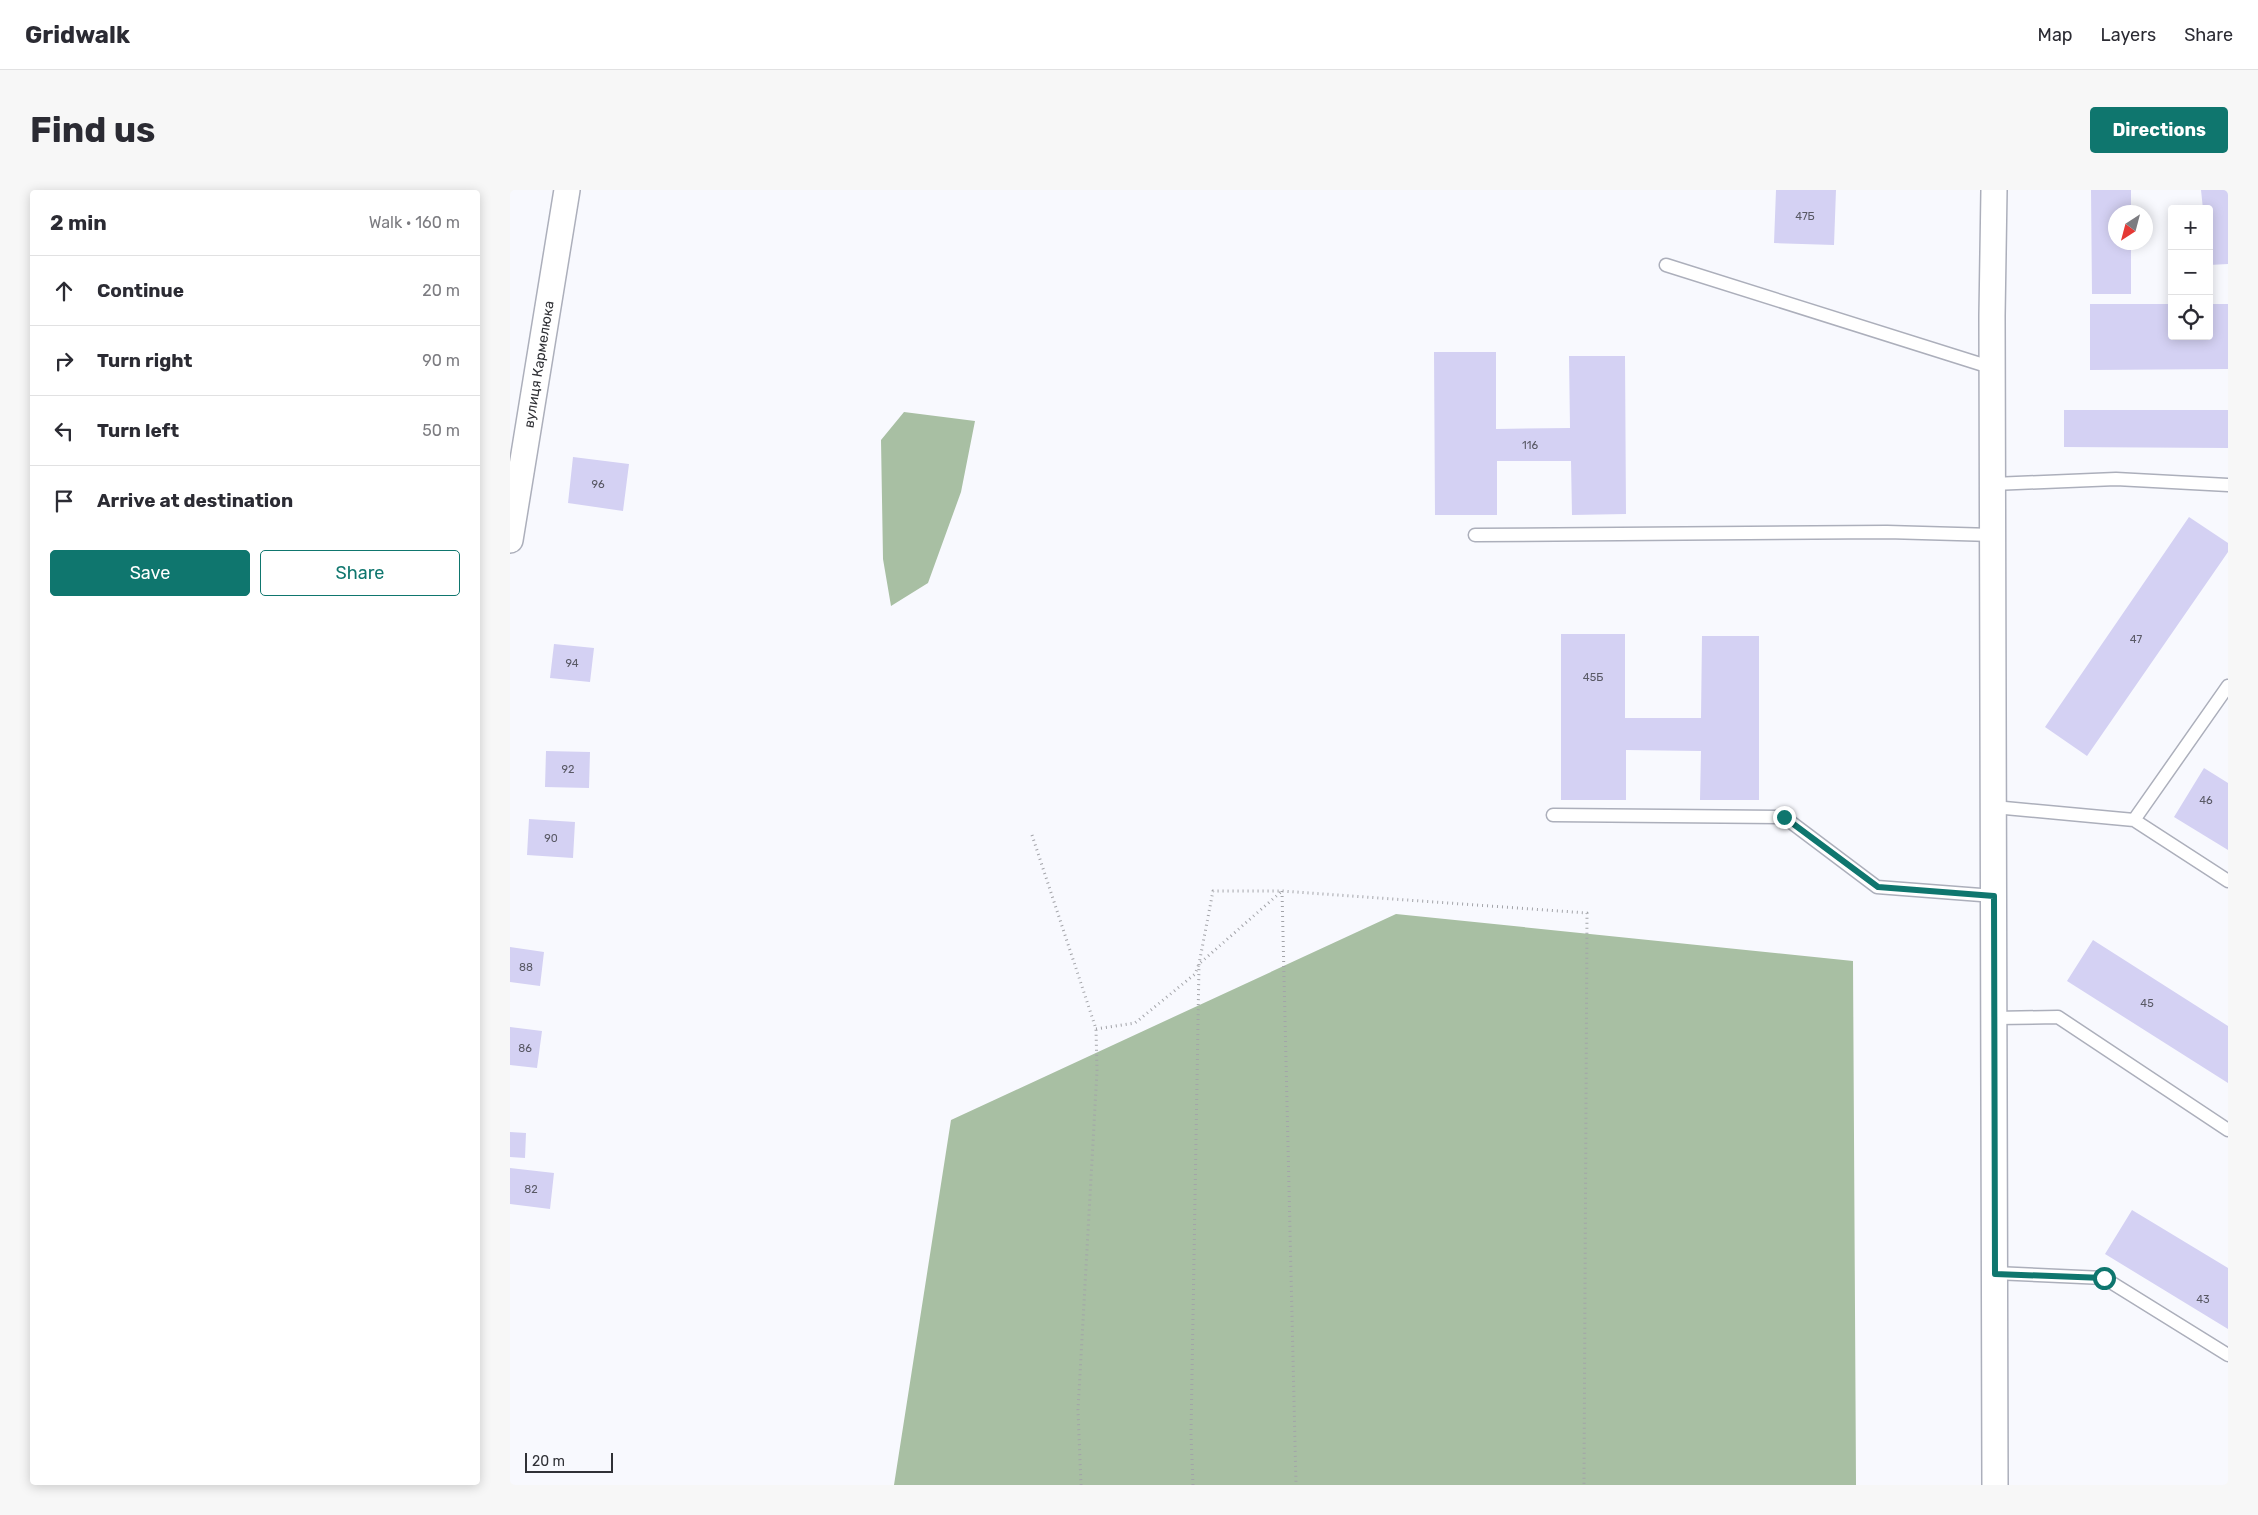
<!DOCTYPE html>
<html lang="en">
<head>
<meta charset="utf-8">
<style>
  :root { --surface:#fff; --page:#f7f7f7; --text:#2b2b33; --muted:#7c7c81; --line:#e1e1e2; --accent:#0f766e }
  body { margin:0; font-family:Rubik,sans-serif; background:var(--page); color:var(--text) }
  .controls { position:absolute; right:15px; top:15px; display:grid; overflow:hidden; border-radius:5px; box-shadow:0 2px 12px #0003 }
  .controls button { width:45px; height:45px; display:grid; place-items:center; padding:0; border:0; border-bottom:1px solid var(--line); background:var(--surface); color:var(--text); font:25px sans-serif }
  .compass { position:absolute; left:1598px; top:15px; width:45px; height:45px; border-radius:50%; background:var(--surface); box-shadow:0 2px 12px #0003; rotate:216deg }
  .scale { position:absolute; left:15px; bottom:12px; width:88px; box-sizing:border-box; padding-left:5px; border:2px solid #303136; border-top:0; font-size:14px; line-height:18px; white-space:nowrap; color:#303136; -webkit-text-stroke:4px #f8f9fe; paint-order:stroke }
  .stop { position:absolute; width:15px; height:15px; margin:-11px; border:4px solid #0f766e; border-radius:50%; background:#fff }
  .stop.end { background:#0f766e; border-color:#fff; box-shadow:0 1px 5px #0008 }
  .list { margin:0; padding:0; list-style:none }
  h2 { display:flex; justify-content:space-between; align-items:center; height:65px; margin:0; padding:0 20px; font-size:21px }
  h2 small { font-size:16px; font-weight:400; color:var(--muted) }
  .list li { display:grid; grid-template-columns:32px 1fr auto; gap:15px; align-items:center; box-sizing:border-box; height:70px; padding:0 20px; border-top:1px solid var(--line) }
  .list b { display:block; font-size:19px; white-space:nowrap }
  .list em { font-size:16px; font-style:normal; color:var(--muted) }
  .actions { display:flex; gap:10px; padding:15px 20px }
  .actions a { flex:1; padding:11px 0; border:1px solid var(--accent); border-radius:5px; text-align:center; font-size:18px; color:var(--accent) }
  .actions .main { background:var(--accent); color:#fff }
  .icon { flex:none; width:28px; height:28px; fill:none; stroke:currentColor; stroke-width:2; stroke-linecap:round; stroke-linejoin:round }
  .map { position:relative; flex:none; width:1718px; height:1295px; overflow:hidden; border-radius:5px }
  header { display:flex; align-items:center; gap:30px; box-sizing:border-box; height:70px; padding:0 25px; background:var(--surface); border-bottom:1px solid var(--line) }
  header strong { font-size:24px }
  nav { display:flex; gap:28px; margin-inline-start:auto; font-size:18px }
  .intro { display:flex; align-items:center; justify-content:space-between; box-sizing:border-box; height:120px; padding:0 30px }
  h1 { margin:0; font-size:35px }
  .button { padding:12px 22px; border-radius:5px; background:var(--accent); color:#fff; font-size:18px; font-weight:700 }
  main { display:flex; gap:30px; padding:0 30px }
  aside { flex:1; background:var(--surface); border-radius:5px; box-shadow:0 2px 12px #0003 }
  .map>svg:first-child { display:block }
  .forest { fill:#a8bfa3 }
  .building { fill:#d4d1f3 }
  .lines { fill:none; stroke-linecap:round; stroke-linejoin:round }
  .lane-casing { stroke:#acafbb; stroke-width:15 }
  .street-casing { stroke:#acafbb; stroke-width:28 }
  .path { stroke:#a3a4a9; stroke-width:3; stroke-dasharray:1 4; stroke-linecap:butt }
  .lane { stroke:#fff; stroke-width:12 }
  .street { stroke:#fff; stroke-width:25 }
  .route { stroke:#0f766e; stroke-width:6 }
  .labels { text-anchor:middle; stroke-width:4; stroke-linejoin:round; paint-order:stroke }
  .number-label { font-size:11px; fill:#595965 }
  .street-label { font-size:14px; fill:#303136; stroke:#f8f9fe }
</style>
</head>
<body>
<header>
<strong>Gridwalk</strong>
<nav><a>Map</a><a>Layers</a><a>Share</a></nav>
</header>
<div class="intro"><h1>Find us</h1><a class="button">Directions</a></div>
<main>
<aside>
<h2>2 min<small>Walk · 160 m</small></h2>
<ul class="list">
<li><svg class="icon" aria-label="ahead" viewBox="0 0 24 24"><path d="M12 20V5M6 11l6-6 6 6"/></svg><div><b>Continue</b></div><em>20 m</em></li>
<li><svg class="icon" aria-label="right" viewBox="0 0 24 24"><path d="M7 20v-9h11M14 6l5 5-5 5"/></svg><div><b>Turn right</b></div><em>90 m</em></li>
<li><svg class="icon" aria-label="left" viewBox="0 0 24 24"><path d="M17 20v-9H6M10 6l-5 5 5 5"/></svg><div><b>Turn left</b></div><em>50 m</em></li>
<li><svg class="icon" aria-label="arrive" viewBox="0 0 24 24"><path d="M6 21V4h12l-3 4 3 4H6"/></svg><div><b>Arrive at destination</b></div></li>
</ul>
<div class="actions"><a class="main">Save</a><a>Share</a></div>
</aside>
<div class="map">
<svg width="1718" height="1295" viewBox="0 0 1718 1295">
  <rect width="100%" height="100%" fill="#f8f9fe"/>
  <path class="forest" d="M394,222l71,9 -14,71 -33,91 -37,23 -8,-47 -2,-119z
    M886,724l457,47 3,524h-962l57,-365z"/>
  <path class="building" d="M1266,0h60l-2,55 -60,-2z
    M1581,0h40v22h-15v30h15v52h-39z
    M1691,0h27v74l-19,1v-56h-6z
    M1580,114h82v32h37v-32h19v65l-138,1z
    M924,162h62v77l74,-1 -1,-72h56l1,158 -54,1 -1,-54h-74v54h-62z
    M1554,220h164v38l-164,-1z
    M63,267l56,7 -6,47 -55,-8z
    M1679,327l39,26v9l-141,204 -42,-29z
    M1051,444h64v84h76l1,-82h57v164h-59l1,-49 -75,-1v50h-65z
    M44,454l40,4 -4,34 -40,-4z
    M36,561l44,1 -1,36 -44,-1z
    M1694,578l24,15v67l-54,-33z
    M19,629l46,3 -2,36 -46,-3z
    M1583,750l135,86v57l-161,-102z
    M0,757l34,5 -4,34 -30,-4z
    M0,837l32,4 -5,37 -27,-3z
    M0,942l16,1 -1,25 -15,-1z
    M0,978l44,5 -4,36 -40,-5z
    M1622,1020l96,58v61l-123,-75z"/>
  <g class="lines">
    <defs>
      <path id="lane" d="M1156,75l327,103
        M1483,294l123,-5 112,6
        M965,345l412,-3 106,3
        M1484,617l140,13 94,61
        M1043,625l231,2 93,70 117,9
        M1624,630l94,-134
        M1484,828l64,-1 170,113
        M1485,1083l109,5 124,77"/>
      <g id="street">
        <path d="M1484,0l-2,126 3,1169"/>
        <path id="s1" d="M0,350l57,-350"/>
      </g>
    </defs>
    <use href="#lane" class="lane-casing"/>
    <use href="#street" class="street-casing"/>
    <path class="path" d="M522,645l64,194 1,42 -19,339 3,75
      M772,701l14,594
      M586,839l39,-6 60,-49 4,-10 83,-73
      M683,1295l-2,-51 8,-470 14,-73h69l305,22 -3,572"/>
    <use href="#lane" class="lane"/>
    <use href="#street" class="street"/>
  </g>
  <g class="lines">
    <path class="route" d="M1274,627l94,70 116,9 1,378 109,4"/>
  </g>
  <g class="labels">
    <g class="number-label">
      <text x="1295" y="30">47Б</text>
      <text x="1020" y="259">116</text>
      <text x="88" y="298">96</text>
      <text x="1626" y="453">47</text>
      <text x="62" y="477">94</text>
      <text x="1083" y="491">45Б</text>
      <text x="58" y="583">92</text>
      <text x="1696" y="614">46</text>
      <text x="41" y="652">90</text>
      <text x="16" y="781">88</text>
      <text x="1637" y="817">45</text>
      <text x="15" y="862">86</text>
      <text x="21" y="1003">82</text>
      <text x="1693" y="1113">43</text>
    </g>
    <g class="street-label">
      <text dy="5" stroke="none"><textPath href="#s1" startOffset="178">вулиця Кармелюка</textPath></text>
    </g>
  </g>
</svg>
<div class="controls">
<button>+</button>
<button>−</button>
<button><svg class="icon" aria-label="locate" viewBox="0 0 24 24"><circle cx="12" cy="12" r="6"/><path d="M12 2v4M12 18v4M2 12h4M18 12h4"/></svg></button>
</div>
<svg class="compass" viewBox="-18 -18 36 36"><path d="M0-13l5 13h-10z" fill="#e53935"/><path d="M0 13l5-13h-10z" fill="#7c7c81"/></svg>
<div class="scale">20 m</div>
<div class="stop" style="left:1594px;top:1088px"></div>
<div class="stop end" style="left:1274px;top:627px"></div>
</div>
</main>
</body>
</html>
